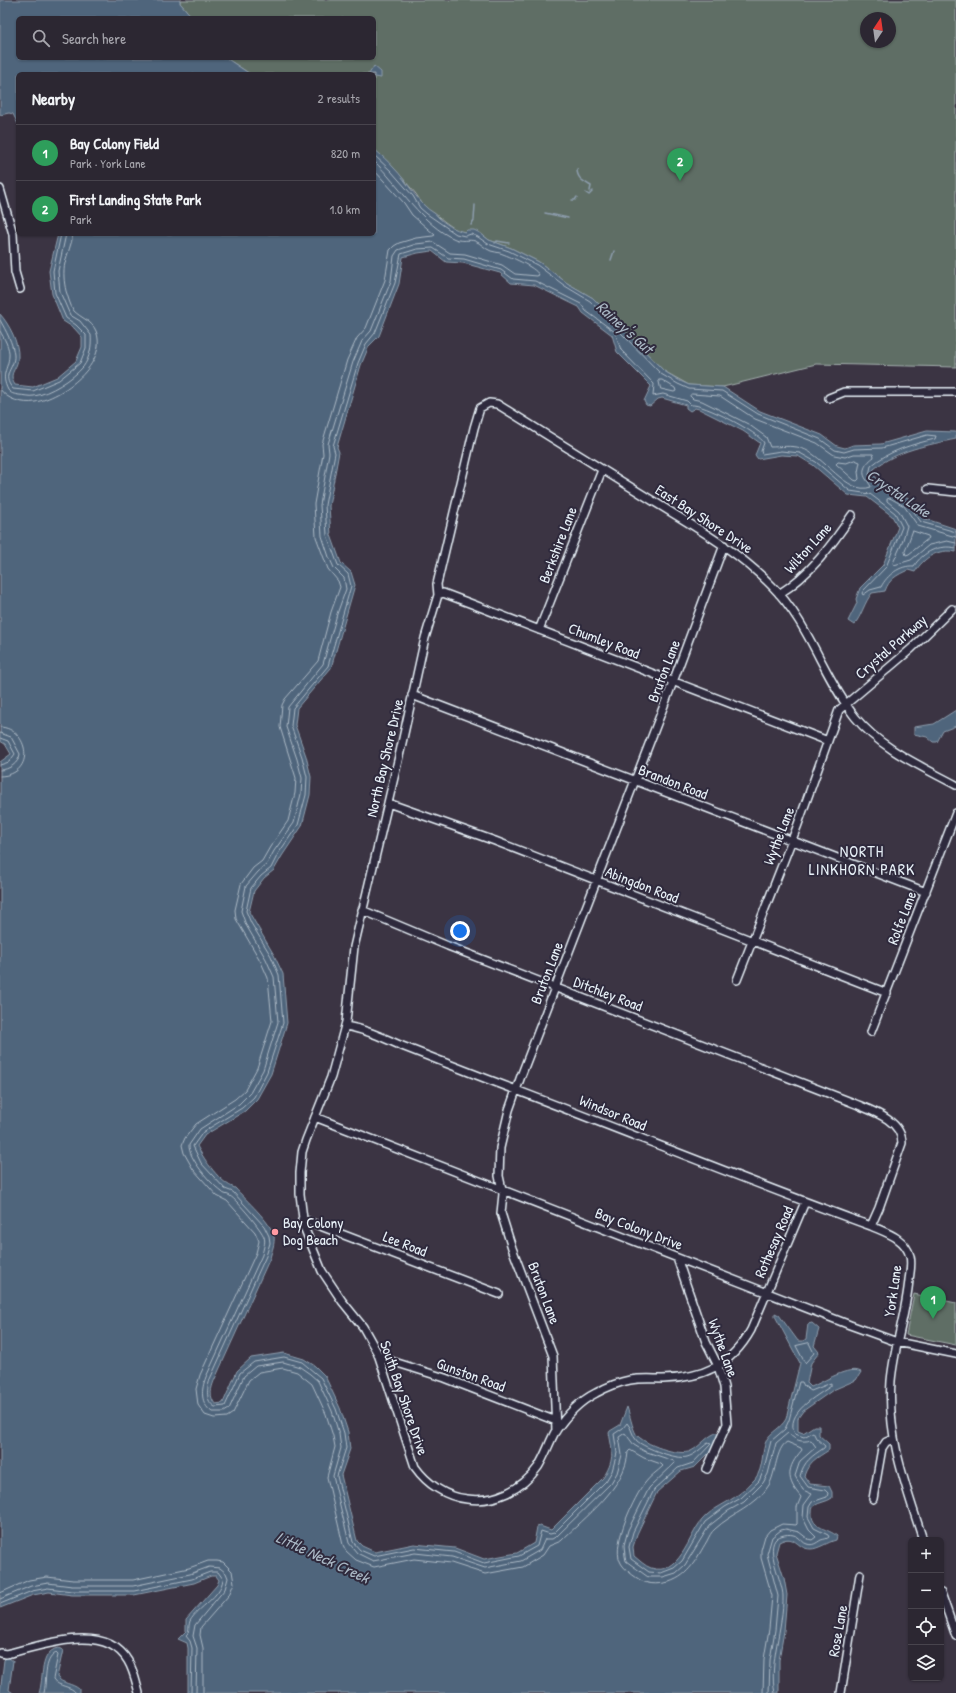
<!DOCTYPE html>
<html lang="en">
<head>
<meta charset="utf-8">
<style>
  :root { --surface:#2c2732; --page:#38333e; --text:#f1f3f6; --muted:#a6a5ac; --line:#48444d; --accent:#8bbbb9 }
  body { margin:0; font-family:"Patrick Hand",sans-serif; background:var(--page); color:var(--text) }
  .controls { position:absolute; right:12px; bottom:12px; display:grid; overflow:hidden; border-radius:6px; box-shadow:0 1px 3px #0004 }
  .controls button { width:36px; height:36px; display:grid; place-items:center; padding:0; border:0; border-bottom:1px solid var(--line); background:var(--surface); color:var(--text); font:20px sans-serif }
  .compass { position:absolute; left:860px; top:12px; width:36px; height:36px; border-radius:50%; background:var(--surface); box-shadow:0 1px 3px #0004; rotate:13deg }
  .you { position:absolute; left:460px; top:931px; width:14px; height:14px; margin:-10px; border:3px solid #fff; border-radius:50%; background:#1a73e8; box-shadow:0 0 0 6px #1a73e833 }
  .badge { display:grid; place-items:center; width:26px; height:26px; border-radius:50%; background:var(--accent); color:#fff; font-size:13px; font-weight:700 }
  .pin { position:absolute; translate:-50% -33px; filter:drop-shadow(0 1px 2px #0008) }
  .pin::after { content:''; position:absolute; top:21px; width:14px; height:12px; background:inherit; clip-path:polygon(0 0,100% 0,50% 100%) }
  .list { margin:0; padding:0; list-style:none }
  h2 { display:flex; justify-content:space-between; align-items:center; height:52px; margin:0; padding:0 16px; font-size:17px }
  h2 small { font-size:13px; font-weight:400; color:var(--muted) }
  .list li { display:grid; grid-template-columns:26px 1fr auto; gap:12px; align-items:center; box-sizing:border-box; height:56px; padding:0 16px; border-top:1px solid var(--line) }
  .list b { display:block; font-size:15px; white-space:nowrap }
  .list p { margin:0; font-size:13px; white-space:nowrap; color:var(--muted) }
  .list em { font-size:13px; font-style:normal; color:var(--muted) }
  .icon { flex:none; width:22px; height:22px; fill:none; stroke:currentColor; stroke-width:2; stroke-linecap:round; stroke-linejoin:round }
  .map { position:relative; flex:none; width:956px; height:1693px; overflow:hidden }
  .search { position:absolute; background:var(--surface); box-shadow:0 1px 3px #0004; left:16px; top:16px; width:360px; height:44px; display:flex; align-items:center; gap:10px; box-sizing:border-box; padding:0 14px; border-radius:6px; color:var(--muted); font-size:15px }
  .panel { position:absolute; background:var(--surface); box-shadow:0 1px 3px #0004; left:16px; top:72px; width:360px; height:164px; border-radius:6px }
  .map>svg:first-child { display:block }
  .park { fill:#5f6e65; stroke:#a4b0ae; fill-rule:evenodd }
  .water { fill:#50657b; stroke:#8d9dad }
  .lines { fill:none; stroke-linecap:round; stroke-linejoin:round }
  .shore { stroke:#abb9c6; stroke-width:1 }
  .stream { stroke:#8d9dad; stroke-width:1.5 }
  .minor-casing { stroke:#e8f1f8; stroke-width:10 }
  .minor { stroke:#2f2a3d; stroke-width:7 }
  .poi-dot { fill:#ff9aa2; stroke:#2f2a3d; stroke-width:1.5 }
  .labels { text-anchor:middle; stroke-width:4; stroke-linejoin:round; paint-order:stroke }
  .street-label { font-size:15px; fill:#e8f1f8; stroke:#2f2a3d }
  .poi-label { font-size:15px; fill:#e8f1f8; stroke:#2f2a3d; text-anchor:start }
  .water-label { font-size:16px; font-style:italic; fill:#abb9c6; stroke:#2f2a3d }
  .neighbourhood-label { font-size:16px; letter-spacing:1px; fill:#e8f1f8; stroke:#2f2a3d }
</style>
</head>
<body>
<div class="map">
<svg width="956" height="1693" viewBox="0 0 956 1693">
  <rect width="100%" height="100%" fill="#3b3443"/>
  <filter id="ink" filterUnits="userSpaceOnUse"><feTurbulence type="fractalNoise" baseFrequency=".025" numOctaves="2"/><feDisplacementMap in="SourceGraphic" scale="8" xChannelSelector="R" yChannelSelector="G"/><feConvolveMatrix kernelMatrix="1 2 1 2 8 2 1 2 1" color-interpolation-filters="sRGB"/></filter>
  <g filter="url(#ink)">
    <path class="park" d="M180,0h776v367l-140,-3 -93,23 -34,-2 -25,-14 -71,-73 -26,-15 -28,-21 -28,-14 -22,-8 -9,-7 -22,-2 -13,-9 -11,-9h-2l-9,-8 -7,-11 -22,-26 -20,-19v-75h-124l-24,-16h148v-40h-181l-13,-15zM866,18h24v24h-24z
      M914,1294l42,9v42l-50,-10z"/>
    <path class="water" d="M0,0h180v3l13,15h-175v40h208l24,16h-232v50l-5,-10 -4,-1 -9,2z
      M374,66l7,6v6l-7,-1v-3h-5z
      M374,149c7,6 14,12 20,19 14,14 24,36 40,45 2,1 3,3 4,4 7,7 17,13 27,15l2,-2h7l6,3 9,7 22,8 28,14 28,21 26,15 71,73 16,10 9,4 34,2 37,24 62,24 15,11 8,2 8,-3 28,-1 46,-13 29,1v7c-28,6 -59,11 -82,30l-1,5 8,9 29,16 13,19 33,11v23c-17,-4 -32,5 -41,20l-7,-2c-11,5 -19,9 -23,21l-13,2c-8,10 -10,22 -18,32l-6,-4 9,-18 -1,-4 4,-11 23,-23 15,-38 -6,-11 -25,-19 -19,-2 -35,-30 -15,-9 -17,-1 -23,4 -3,-4 5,-12 -17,-12 -44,-22 -4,-1 -5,3 -4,-3v-3l-24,-7 -4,1 -8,7 -4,-1 -2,-4 7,-15 -34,-34 -5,-17 -29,-22 -4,-6 -45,-22 -23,-2 -11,-10 -37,-10 -17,-1 -14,-11 -14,2 -15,4 -4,27 -20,52 -10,10 -8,19 -24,82 2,5 -10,54 2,29 10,28 10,9 4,13 -24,83 -34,40 -2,17 11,31 5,21 -1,18 -8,31 -20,30 -8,14 -10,8 -10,13 -5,21 25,43 9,19 4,49 -16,51 -14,25 -12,12 -40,24 -8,11c8,15 23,37 38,42 10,11 36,34 39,48 1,8 -2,14 -4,22l-56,123c-3,8 -5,15 1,23l8,-1 14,-32 14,-13 33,-5 20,6 11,7 10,10 15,32 8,24 2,17 -9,26 16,66 5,5 13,6 39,-8 41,4 29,11 33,-6 17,-10 3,-16 3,-1 11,4 52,-52c11,-17 10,-25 6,-45l1,-2 10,-6 7,-18c3,8 5,20 9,27 7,10 43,23 55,17 10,-5 16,-16 28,-19l2,3 -4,10 -22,22 -14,4 -24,21 -20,42 -4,13 1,9c5,4 11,10 17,12 29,9 37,-32 51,-48 10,-12 26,-17 37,-26 6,-4 11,-10 16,-15 9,-11 6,-28 12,-40 4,-7 14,-11 19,-20l14,-56 -25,-47v-3l4,2 19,26h5l3,-2 2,-15 4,-1 7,6 -5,17 5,6 -1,2 -7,9 -4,20 4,4c12,-5 38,-22 50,-15l-5,8 -23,10 -30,21 -5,7v13l5,2 11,-7h5v9l10,9v6c-12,8 -20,11 -25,26l6,8 19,2 3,6v6c-5,4 -13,4 -18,8 -2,2 -2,5 -2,9 0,13 17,14 25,21l-1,4c-8,2 -18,9 -25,9 -15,0 -15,-16 -32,-7l-3,11 8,25 3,17 -3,36 -5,29v33h-591v-45l-1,-5 -9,-4 8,-8v-11l31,-35 2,-5 -3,-4h-5l-17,7 -60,12h-62l-23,-3 -16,3 -33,13v-846l11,-8 -6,-10 -5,-3v-427c9,10 19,29 18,43 0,13 -11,15 -3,28l18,2 24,-10 19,-16 6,-14v-10l-8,-9 -11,-7 -11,-27 -3,-23 9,-37h316z
      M956,710v16l-13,5 -6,11h-4l-6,-5 -13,-3v-7l20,-3z
      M58,1648l5,2 -6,27c5,7 15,6 22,12v4h-40c5,-14 0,-41 19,-45z
      M6,1658h3l4,3 -4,29 4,3h-13l4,-33z"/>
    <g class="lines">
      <path class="shore" d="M374,155l17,16 22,25 7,12 7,6 29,20 9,2 6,-2 7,3 10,7 21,7 28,14 28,21 25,15 71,73 17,10 11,5 33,2 36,23 62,25 15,11 9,2 10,-3 28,-1 45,-13 9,1 -1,3c-22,5 -47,12 -64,27l-2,9 10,11 28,16 14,20 35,10
        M374,161c25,24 49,65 81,78 7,3 14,0 20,2 6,2 10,8 16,10 3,1 6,1 9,2 9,3 35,14 39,22l-2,1 -22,-2 -13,-9 -37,-11 -15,-1 -17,-11 -17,2 -18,6 -4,6 -3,25 -20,50 -9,10 -9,21 -25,82 1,9 -9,52 2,31 7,21 5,11 10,10 2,11 -9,25 -14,50 -35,43 -2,20 11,32 5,19 -1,16 -7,29 -20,28 -7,13 -9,8 -12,14 -5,25 5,14 20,34 8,18 4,45 -15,48 -13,23 -11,11 -39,25 -11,16c-1,13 22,39 33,47 2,3 6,2 8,4 7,4 32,34 34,41 2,5 -1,12 -2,18l-56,122c-5,13 -6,26 6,35h12l5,-3 15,-33 12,-10 27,-4 17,5 10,7 8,7 14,30 7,23 2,14 -8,28 16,67 8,10 16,8 42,-8 37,4 33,11 36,-7 19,-11 5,-11h7l5,-3 54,-53 6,-10 5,-18 -3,-18 6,-4 9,12 10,6 30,10 1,2 -26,25 -21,42 -4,15 1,11 1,5 22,16h15l13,-4 9,-8 24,-39 19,-15 16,-9 19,-19 5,-9 8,-31 12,-10c7,7 13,10 23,7l5,7 -16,14 -5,15 8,14 9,4 -8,11 -1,13 6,12 7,7 -4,3 -4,-1 -9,-7 -13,-3 -5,1 -9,7 -5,17 11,42 -3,34 -5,30 -1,33
        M374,170l30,33 8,12 23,20 -2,1 -17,2 -17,5 -5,3 -4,4 -5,30 -19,48 -9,10 -10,22 -25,84 1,10 -9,50 2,33 12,32 10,12 2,6 -9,25 -13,49 -33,38 -3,6 -2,22 16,51 -1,15 -7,28 -18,26 -8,14 -9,7 -12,16 -6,26 1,9 25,43 7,16 4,43 -15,47 -12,22 -10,9 -39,25 -11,14 -3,7 2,8 9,16 24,27 10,5 28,31 4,9 -3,12 -56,122 -4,14 2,16 7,10 9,3 13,-1 6,-4 16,-33 10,-8 24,-4 14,4 15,12 14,30 7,22 2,11 -8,30 16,68 3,6 10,9 18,7 40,-8 37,4 34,11 38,-7 20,-12 6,-9 12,-5c24,-24 65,-54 67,-89l2,-2 14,8 17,6 2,2c-6,6 -13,10 -18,17 -11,14 -33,61 -25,78 3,8 15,16 22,20 8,4 19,3 27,1 21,-7 27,-23 38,-41 2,-4 4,-9 8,-12 17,-16 42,-23 54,-44 7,-12 7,-37 18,-43l14,6 1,2c-16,18 -16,30 -1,47l-4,10v17l-1,1 -14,-1 -12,6 -5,6 -4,14v8l11,38 -3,33 -5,30 -1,34
        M0,320c6,11 13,23 14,35 1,14 -14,19 -1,34l20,2 26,-11 21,-17 6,-15v-13l-10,-10 -10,-7 -11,-25 -2,-22 8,-37
        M0,331c4,7 10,17 9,25 -1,14 -9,18 -1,34 3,4 6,4 11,5 4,0 10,2 15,1 15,-2 39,-17 49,-29 7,-9 9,-22 8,-32l-11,-14 -10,-6 -10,-23 -2,-21 8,-37
        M659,380h3l13,8 1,3 -2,1 -13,-3z
        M0,389c7,11 23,15 35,13 27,-4 74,-39 61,-71 -4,-10 -15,-13 -22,-20 -4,-5 -6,-15 -8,-20 -2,-9 -3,-19 -1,-28 2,-9 7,-19 8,-29
        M692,394l28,2 35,23 62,24 17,12 11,2 9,-3h19l1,3c-7,5 -14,13 -8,22 2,3 4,5 5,8 -24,9 -47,-32 -70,-39 -10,-3 -21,-1 -31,-1l-4,-10 -18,-13 -46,-23 -9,-2 -3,-3z
        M855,460l5,2 -2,10 1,7 -2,2 -3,-1 -18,-16 2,-2 8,1z
        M913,531l15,5 1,2 -20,16 -3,1 -1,-3z
        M956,537l-38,-11 -14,-20 -14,-8 -3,1v2l12,10 8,15 -5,17 -9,20 1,2 17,-5 18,-15 18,-4 9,2
        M0,727c29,1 37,48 0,49
        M0,733l11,4 9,17c-1,9 -11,16 -20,16
        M0,738l8,3 7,13 -6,8 -9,3
        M809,1343l5,10 -9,10 -9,-17z
        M0,1593l29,-13 18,-3 26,3h60l56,-12 19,-7h9l6,1 9,9 2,12 -5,12 -28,32 -1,8 3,13v45
        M0,1599l31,-13 17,-3 24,3h61l57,-12 19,-7 11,1 6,5 2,5 -3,11 -30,36 -2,11 4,12 -1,45
        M0,1604l32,-13 16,-3 24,3h62l58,-12 18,-7h8l5,7c-2,18 -25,28 -33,42 -2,6 0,10 -4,15l4,5 2,7 -1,45
        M44,1693c3,-12 -1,-33 12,-40l2,2 -5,24c6,9 18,6 23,14
        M775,1693c-7,-29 9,-67 8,-97 0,-14 -19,-48 -6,-58 6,-4 15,-5 21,-1 3,2 5,6 9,7 6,2 9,-1 14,-4 3,-1 6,-1 8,-3l-1,-2 -14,-7 -6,-11 1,-10 3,-5 15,-5 1,-4 -3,-3 -17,-3 -8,-11c4,-15 12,-20 24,-28l1,-2 -9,-8 -3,-6 -9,5 -9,-3c-11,-21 22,-38 36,-48v-3l-20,8 -7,-5 -2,-4h-3l-10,38 -4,9 -14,12 -8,31 -4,9 -18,17 -16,9 -20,15 -23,39 -8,7 -13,5 -12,-1 -18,-13 -2,-12 4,-15 21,-42 24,-22 15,-5 18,-19 -3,-1c-7,5 -13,12 -21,14 -10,3 -42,-9 -50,-16 -5,-5 -5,-13 -10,-18l-4,5 -9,6 3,19 -5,18 -6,10 -52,52 -4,1 -9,-3 -4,15 -18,10 -35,7 -30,-11 -40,-4 -40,8 -14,-6 -7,-8 -16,-66 9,-28 -2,-15 -8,-24 -15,-31 -19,-16 -18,-5 -30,5 -14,11 -15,33 -10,1c-10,-6 -8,-18 -5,-28l56,-123 4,-13 -1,-7 -5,-10 -31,-34 -8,-3 -24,-26 -8,-17 10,-14 39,-24 12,-11 13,-25 16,-49 -4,-48 -8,-19 -20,-33 -5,-12 5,-23 10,-12 10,-8 7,-14 20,-29 8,-30 1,-18 -5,-20 -11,-31 2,-18 35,-42 23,-80 -3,-12 -10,-9 -11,-30 -2,-30 10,-52 -2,-7 25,-83 8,-19 9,-11 20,-50 6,-29 16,-5 16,-1 15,10 16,1 37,11 12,9 22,2 46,23 5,7 29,21 6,18 33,34 -1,12 10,-2 24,7 4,4c11,-2 69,28 73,38l-3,8 1,3 19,-3 19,2 16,9 34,29 20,3 25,19 7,14 -16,40 -22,23 -2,3 1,2 7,-5 11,-3c6,-12 19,-22 33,-21 9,-14 25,-22 42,-18"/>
      <path class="stream" d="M577,169c0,10 7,13 14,17l-1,5
        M586,193l3,2 4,-4
        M572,200h3l2,-3
        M545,213l23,5
        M471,225l3,-5 1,-15
        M495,243l2,-2 12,2
        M611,260l3,-9"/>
      <defs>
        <path id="minor" d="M0,189l13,45 2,38 5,17
          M829,398l15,-6h112
          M928,489l28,3
          M779,594c31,-19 53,-49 73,-79
          M438,595l5,-2 29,11 356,137
          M539,630l63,-160
          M412,695l514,197
          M388,803l107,38 392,152
          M362,910l86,36 403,156c18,8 51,17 51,41l-23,65 -8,18
          M737,980l60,-153 42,-117 72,-61 41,-40
          M345,1026c20,3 39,12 57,20 28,11 57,22 85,33 128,48 255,100 384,147 16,7 34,12 39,30 2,8 0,16 -1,24 -3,34 -15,67 -18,101 -4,58 15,105 32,159
          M871,1032l85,-219
          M315,1117l535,208 47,17 59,12
          M805,1202l-54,128c-20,36 -49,48 -88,49 -11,0 -22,-1 -33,1 -11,2 -23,7 -34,13 -16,8 -31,24 -41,39 -6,11 -10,24 -17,35 -16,23 -44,36 -71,32 -21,-2 -40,-15 -52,-32l-37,-113 -15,-27 -21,-26 -20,-30 -18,-44 -4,-33v-21l2,-21 4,-12 25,-63 15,-55 8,-75 46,-195 25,-114 13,-43 -1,-11 37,-156 6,-20 9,-5 8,1c52,32 104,65 156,97 42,26 84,49 119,85 37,37 51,90 83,131 26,32 66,49 101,68
          M302,1219l197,75
          M677,1258l29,84 12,24 6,21 3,37 -20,45
          M378,1355l10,5 57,18 111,43
          M556,1431l-3,-75 -41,-108 -11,-35 2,-19 -4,-18 1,-28 9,-38 12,-34 152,-394 51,-137
          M873,1499l9,-51 4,-6 7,-3
          M941,1593l15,43
          M0,1653l6,1c35,-8 99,-33 122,7 6,10 8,21 11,32
          M841,1693l19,-119"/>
      </defs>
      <use href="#minor" class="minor-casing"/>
      <use href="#minor" class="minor"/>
    </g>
  </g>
  <circle class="poi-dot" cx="275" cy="1232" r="4"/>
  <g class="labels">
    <g class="street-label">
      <text transform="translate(704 519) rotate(33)" y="5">East Bay Shore Drive</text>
      <text transform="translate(558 545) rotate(-69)" y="5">Berkshire Lane</text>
      <text transform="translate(808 548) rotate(-48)" y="5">Wilton Lane</text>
      <text transform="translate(604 641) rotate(21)" y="5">Chumley Road</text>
      <text transform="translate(891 647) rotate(-41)" y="5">Crystal Parkway</text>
      <text transform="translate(664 671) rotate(-69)" y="5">Bruton Lane</text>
      <text transform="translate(385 758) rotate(-77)" y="5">North Bay Shore Drive</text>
      <text transform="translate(673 782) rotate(21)" y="5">Brandon Road</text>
      <text transform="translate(779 836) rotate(-69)" y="5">Wythe Lane</text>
      <text transform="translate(642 885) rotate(21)" y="5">Abingdon Road</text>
      <text transform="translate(902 918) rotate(-69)" y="5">Rolfe Lane</text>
      <text transform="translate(547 973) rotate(-69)" y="5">Bruton Lane</text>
      <text transform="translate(608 994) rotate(21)" y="5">Ditchley Road</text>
      <text transform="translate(613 1113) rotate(22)" y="5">Windsor Road</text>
      <text transform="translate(639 1229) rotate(21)" y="5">Bay Colony Drive</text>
      <text transform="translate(774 1242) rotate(-67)" y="5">Rothesay Road</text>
      <text transform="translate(405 1244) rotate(21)" y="5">Lee Road</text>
      <text transform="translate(893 1291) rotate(-82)" y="5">York Lane</text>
      <text transform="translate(544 1293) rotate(69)" y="5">Bruton Lane</text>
      <text transform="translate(723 1348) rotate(70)" y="5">Wythe Lane</text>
      <text transform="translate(471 1375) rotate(20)" y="5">Gunston Road</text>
      <text transform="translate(404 1398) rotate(71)" y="5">South Bay Shore Drive</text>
      <text transform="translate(838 1631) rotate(-80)" y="5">Rose Lane</text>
    </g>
    <g class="poi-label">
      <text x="283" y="1228">Bay Colony<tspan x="283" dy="17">Dog Beach</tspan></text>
    </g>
    <g class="water-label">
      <text transform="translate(625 327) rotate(42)" y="6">Rainey's Gut</text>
      <text transform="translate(899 493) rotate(34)" y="6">Crystal Lake</text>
      <text transform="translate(323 1557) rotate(25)" y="6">Little Neck Creek</text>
    </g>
    <g class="neighbourhood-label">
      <text x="862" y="857">NORTH<tspan x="862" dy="18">LINKHORN PARK</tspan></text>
    </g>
  </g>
</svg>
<div class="controls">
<button>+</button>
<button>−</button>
<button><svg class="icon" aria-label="locate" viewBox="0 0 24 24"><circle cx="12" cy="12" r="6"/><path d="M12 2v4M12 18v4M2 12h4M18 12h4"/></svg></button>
<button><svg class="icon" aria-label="layers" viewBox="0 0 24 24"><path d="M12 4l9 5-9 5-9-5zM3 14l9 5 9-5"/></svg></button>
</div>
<svg class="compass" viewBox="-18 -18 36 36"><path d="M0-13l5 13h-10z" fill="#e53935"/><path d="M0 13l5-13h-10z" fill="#a6a5ac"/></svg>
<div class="you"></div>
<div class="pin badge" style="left:933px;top:1319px;background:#2e9e5b">1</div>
<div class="pin badge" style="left:680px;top:181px;background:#2e9e5b">2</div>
<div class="search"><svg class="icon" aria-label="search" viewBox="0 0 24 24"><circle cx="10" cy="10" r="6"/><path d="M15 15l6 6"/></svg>Search here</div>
<section class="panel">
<h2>Nearby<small>2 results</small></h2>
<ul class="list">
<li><span class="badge" style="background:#2e9e5b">1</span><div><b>Bay Colony Field</b><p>Park · York Lane</p></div><em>820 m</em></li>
<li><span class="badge" style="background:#2e9e5b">2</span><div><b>First Landing State Park</b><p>Park</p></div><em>1.0 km</em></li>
</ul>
</section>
</div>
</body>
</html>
